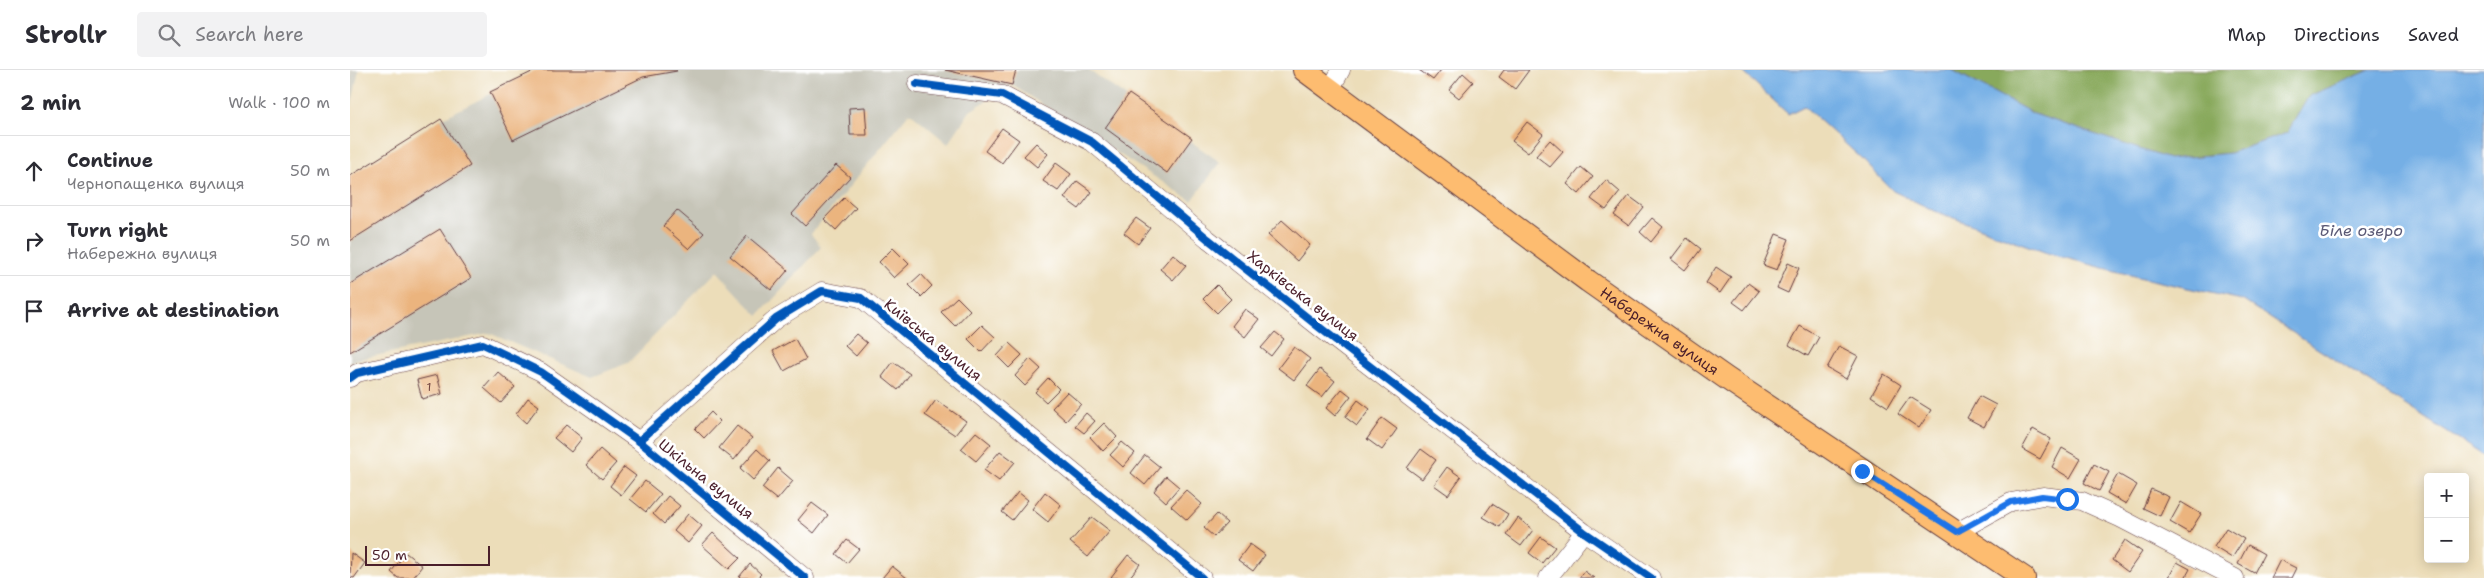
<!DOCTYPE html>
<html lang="en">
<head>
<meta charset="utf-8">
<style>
  :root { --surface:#fff; --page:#f2f2f3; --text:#2b2b33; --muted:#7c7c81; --line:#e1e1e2 }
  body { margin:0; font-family:"Shantell Sans",sans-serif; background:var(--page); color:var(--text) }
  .controls { position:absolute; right:15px; bottom:15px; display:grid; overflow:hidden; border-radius:5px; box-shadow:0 2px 12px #0003 }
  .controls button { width:45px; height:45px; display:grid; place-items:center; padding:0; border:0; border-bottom:1px solid var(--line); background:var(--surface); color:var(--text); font:25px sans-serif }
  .scale { position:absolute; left:15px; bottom:12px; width:125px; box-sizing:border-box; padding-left:5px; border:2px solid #4a1f2b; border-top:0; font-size:14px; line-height:18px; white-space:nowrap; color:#4a1f2b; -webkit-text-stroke:4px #fff; paint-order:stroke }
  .stop { position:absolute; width:15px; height:15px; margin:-11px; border:4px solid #1a73e8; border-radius:50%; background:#fff }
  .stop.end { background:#1a73e8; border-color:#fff; box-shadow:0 1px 5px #0008 }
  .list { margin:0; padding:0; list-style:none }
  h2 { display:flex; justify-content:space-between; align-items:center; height:65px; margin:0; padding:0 20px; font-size:21px }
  h2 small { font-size:16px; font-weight:400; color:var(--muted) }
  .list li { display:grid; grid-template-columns:32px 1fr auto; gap:15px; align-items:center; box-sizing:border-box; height:70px; padding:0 20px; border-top:1px solid var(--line) }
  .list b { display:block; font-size:19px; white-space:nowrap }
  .list p { margin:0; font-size:16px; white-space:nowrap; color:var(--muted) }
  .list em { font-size:16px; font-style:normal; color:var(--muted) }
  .icon { flex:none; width:28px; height:28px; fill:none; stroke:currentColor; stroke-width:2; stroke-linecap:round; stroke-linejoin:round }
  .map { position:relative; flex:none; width:2134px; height:508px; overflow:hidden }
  header { display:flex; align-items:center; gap:30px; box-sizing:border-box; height:70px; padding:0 25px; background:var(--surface); border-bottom:1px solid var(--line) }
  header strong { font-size:24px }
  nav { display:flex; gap:28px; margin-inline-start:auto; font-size:18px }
  .search { width:350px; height:45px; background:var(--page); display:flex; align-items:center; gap:12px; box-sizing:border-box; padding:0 18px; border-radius:5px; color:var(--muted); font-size:19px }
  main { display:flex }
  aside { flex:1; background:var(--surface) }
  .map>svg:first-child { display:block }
  .industrial { fill:#c6c5b8 }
  .forest { fill:#88a95c; stroke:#696444 }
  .water { fill:#74afe5; stroke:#5f6788 }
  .building { fill:#ebb47e }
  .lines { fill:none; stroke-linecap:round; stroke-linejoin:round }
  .minor-casing { stroke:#623c40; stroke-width:19 }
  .major-casing { stroke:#623c40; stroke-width:24 }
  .minor { stroke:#fff; stroke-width:18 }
  .major { stroke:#fdbc6f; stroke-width:22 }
  .cycleway-casing { stroke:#fff; stroke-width:11 }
  .cycleway { stroke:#0057b8; stroke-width:8 }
  .route { stroke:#1a73e8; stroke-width:6 }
  .labels { text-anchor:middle; stroke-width:5; stroke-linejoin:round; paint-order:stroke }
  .number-label { font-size:12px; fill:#724440 }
  .street-label { font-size:15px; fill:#4a1f2b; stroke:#fff }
  .water-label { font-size:16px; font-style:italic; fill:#5b5975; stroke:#fff }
</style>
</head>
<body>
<header>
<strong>Strollr</strong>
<div class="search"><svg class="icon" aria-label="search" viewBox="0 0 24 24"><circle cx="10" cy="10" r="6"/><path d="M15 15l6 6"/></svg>Search here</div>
<nav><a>Map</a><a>Directions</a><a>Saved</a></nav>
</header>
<main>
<aside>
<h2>2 min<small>Walk · 100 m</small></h2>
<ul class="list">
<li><svg class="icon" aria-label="ahead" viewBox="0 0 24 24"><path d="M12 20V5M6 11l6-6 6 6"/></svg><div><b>Continue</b><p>Чернопащенка вулиця</p></div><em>50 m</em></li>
<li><svg class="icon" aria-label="right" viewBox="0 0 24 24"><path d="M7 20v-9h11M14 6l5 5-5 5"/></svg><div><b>Turn right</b><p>Набережна вулиця</p></div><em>50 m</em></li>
<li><svg class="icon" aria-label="arrive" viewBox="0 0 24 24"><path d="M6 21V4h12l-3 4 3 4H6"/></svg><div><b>Arrive at destination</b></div></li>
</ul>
</aside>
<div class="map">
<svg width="2134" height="508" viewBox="0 0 2134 508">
  <rect width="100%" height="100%" fill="#fff"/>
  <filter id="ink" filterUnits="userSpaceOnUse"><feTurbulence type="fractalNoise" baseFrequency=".02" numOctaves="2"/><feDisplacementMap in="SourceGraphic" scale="10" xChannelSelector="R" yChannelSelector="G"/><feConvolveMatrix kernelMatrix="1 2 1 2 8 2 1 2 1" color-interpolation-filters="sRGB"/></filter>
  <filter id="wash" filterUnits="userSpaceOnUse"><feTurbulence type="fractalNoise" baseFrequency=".0096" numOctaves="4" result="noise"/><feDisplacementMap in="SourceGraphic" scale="20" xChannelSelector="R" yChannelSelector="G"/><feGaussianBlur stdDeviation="1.12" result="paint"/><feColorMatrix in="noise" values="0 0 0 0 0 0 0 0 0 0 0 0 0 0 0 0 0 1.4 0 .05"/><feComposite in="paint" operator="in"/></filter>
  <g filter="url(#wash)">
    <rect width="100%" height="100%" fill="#ecddb9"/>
    <path class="industrial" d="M0,0h9l-9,43z
      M188,0h550l132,92 -28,39 -180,-116 -42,26 -22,33 -38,-32 -99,122 10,13 -63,69 -41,-45 -89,92 -36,14 -103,-44 -135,27 -4,3v-187l91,-57z"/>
    <path class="forest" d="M1602,0h418l-61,26 -22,37 -57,20 -61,6 -135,-45z"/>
    <path class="water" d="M1391,0h211l82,44 135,45 61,-6 57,-20 22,-37 61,-26h114v386l-242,-156 -104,-23 -91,-24 -112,-42 -42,-20 -33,-34 -56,-51 -16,8z"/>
    <g id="blocks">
      <path class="building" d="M186,0h140l1,1 -34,6 -130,63 -23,-48z
        M595,0h71l-4,15z
        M1069,0h22l-8,10z
        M1154,0h25l-14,19 -16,-12z
        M1113,3l10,9 -14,16 -10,-8z
        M779,24l63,44 -25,35 -62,-45z
        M515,37l2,28h-17l-1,-27z
        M91,49l29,47 -120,75v-65z
        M1177,52l16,12 -15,19 -16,-12z
        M652,58l17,12 -17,23 -17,-12z
        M1200,70l13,12 -13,15 -14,-11z
        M686,73l12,11 -11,13 -13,-11z
        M706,93l15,11 -13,17 -15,-10z
        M486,95l14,12 -45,49 -13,-12z
        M1231,97l12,10 -14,17 -12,-10z
        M1256,110l14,12 -14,18 -15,-11z
        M727,111l15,11 -13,17 -15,-11z
        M1279,126l15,11 -15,19 -15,-11z
        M494,128l12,10 -20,22 -12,-11z
        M327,140l27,23 -15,16 -26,-23z
        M786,148l14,10 -12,16 -14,-11z
        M1302,148l11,9 -12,15 -11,-10z
        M932,150l28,25 -13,16 -29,-26z
        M90,159l31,49 -121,74v-68z
        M1426,164l13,5 -12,31 -14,-5z
        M397,166l41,34 -17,20 -41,-34z
        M1337,168l14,11 -16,21 -14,-11z
        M543,178l16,16 -15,14 -15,-16z
        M823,184l13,11 -13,15 -13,-11z
        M1438,193l11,5 -11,25 -11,-5z
        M1366,197l15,10 -11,16 -14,-10z
        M571,204l11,12 -11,11 -12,-12z
        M1398,213l11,8 -15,19 -11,-8z
        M867,215l14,14 -14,14 -14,-14z
        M607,227l13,13 -15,16 -14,-14z
        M895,239l14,10 -14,18 -13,-11z
        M632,255l13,12 -14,15 -13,-13z
        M1450,256l19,11 -11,19 -19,-11z
        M925,262l9,7 -13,17 -10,-8z
        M506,264l11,9 -11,13 -11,-10z
        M445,269l11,20 -22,12 -11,-20z
        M659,273l13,12 -13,13 -12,-12z
        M1489,276l19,10 -12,23 -19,-11z
        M944,277l16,12 -16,21 -16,-12z
        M680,289l11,10 -16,17 -10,-10z
        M543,292l17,12 -12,16 -16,-13z
        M970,299l15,12 -13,16 -15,-11z
        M148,302l17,15 -14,16 -17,-15z
        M1534,304l17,11 -13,22 -17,-11z
        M87,305l5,19 -20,5 -5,-19z
        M698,308l11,11 -13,13 -11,-10z
        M992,319l9,7 -16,20 -9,-8z
        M717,322l14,12 -15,17 -14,-13z
        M1629,326l17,9 -12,22 -17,-9z
        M1560,327l21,13 -12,18 -21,-14z
        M178,328l11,8 -13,17 -10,-9z
        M586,330l30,21 -11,14 -30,-20z
        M1008,330l12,9 -13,17 -12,-9z
        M361,342l9,9 -16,17 -9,-9z
        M736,343l9,8 -11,12 -9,-7z
        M1032,348l15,11 -15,21 -15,-11z
        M754,353l13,14 -14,14 -13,-14z
        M216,355l16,13 -11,14 -17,-14z
        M387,356l15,12 -18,22 -15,-12z
        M1683,359l18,10 -11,20 -18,-10z
        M626,362l15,12 -15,17 -15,-12z
        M772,372l13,11 -12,14 -13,-12z
        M1712,378l19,11 -11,19 -18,-11z
        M250,379l16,14 -14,16 -16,-14z
        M407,379l13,12 -17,19 -13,-12z
        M1071,379l15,11 -14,19 -15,-11z
        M650,381l15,11 -16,19 -15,-11z
        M795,385l15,12 -15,18 -14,-12z
        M1744,394l15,8 -10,19 -15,-8z
        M274,397l12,9 -15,19 -11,-9z
        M1097,397l14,10 -13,18 -14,-10z
        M428,398l15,13 -16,19 -15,-12z
        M1768,404l19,11 -11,19 -19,-11z
        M816,406l13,11 -13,15 -12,-11z
        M295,411l16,13 -15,18 -16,-13z
        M1801,419l18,8 -9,19 -17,-8z
        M836,420l16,14 -15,16 -16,-14z
        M668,422l10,8 -16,20 -10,-8z
        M695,422l16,13 -13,17 -16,-13z
        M318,426l12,10 -16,18 -11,-10z
        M1831,432l20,12 -12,19 -19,-11z
        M462,433l16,12 -14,18 -16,-13z
        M1142,434l16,10 -8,13 -17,-10z
        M338,444l14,12 -14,17 -14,-12z
        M867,444l10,9 -13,14 -10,-9z
        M742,447l18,14 -22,26 -18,-15z
        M1168,448l15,12 -12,16 -15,-11z
        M1876,458l18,11 -12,19 -18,-11z
        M363,463l27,25 -11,11 -27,-24z
        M1191,467l14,10 -13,16 -13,-10z
        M497,470l12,9 -12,14 -11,-9z
        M1775,470l17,12 -14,20 -16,-12z
        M900,474l15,11 -12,16 -15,-11z
        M1898,475l16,9 -10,19 -16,-9z
        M1,483l14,10 -11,15 -4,-1z
        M56,483l16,13 -9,12h-15l-7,-6z
        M778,485l12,9 -11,14h-16l-2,-1z
        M1930,490l16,8 -5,10h-20z
        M1827,492l13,7 -5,9 -16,-1z
        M400,494l11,10 -4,4h-17l-1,-1z
        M542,496l15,12h-25z
        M1234,501l10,7h-15z"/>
    </g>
  </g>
  <g filter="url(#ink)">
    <use href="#blocks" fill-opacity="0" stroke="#623c40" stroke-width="1"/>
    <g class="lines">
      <defs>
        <path id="minor" d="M567,14l85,11 90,47 116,97 111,88 265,205 67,46
          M980,20l11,-20
          M0,308l7,-5 126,-29 58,28 98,69 166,137
          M289,371l137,-122 46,-28 39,7 341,280
          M1607,462l54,-30 32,-6 24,3 15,2 38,17 115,60
          M1198,508l36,-46"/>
        <g id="major">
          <path id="s1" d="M954,0l284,211 138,97 298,200"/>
        </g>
      </defs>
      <use href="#minor" class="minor-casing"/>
      <use href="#major" class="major-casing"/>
      <use href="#minor" class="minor"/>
      <use href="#major" class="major"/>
      <defs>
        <path id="cycleway" d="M567,14l85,11 90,47 116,97 111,88 265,205 67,46
          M0,308l7,-5 126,-29 58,28 98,69 166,137
          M289,371l137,-122 46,-28 39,7 341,280"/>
      </defs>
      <use href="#cycleway" class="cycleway-casing"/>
      <use href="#cycleway" class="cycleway"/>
    </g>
  </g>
  <g class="lines" filter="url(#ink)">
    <path class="route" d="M1512,401l95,61 54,-30 31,-6 25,3"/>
  </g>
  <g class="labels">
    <g class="number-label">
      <text x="79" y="321">1</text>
    </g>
    <g class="street-label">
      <text transform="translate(953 226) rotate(38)" y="5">Харківська вулиця</text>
      <text dy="5" stroke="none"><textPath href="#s1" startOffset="441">Набережна вулиця</textPath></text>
      <text transform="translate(583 270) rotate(39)" y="5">Київська вулиця</text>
      <text transform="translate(356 409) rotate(39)" y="5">Шкільна вулиця</text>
    </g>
    <g class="water-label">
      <text x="2011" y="166">Біле озеро</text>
    </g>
  </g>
</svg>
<div class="controls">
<button>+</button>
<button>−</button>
</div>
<div class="scale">50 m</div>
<div class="stop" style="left:1717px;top:429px"></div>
<div class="stop end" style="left:1512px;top:401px"></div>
</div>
</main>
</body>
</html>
